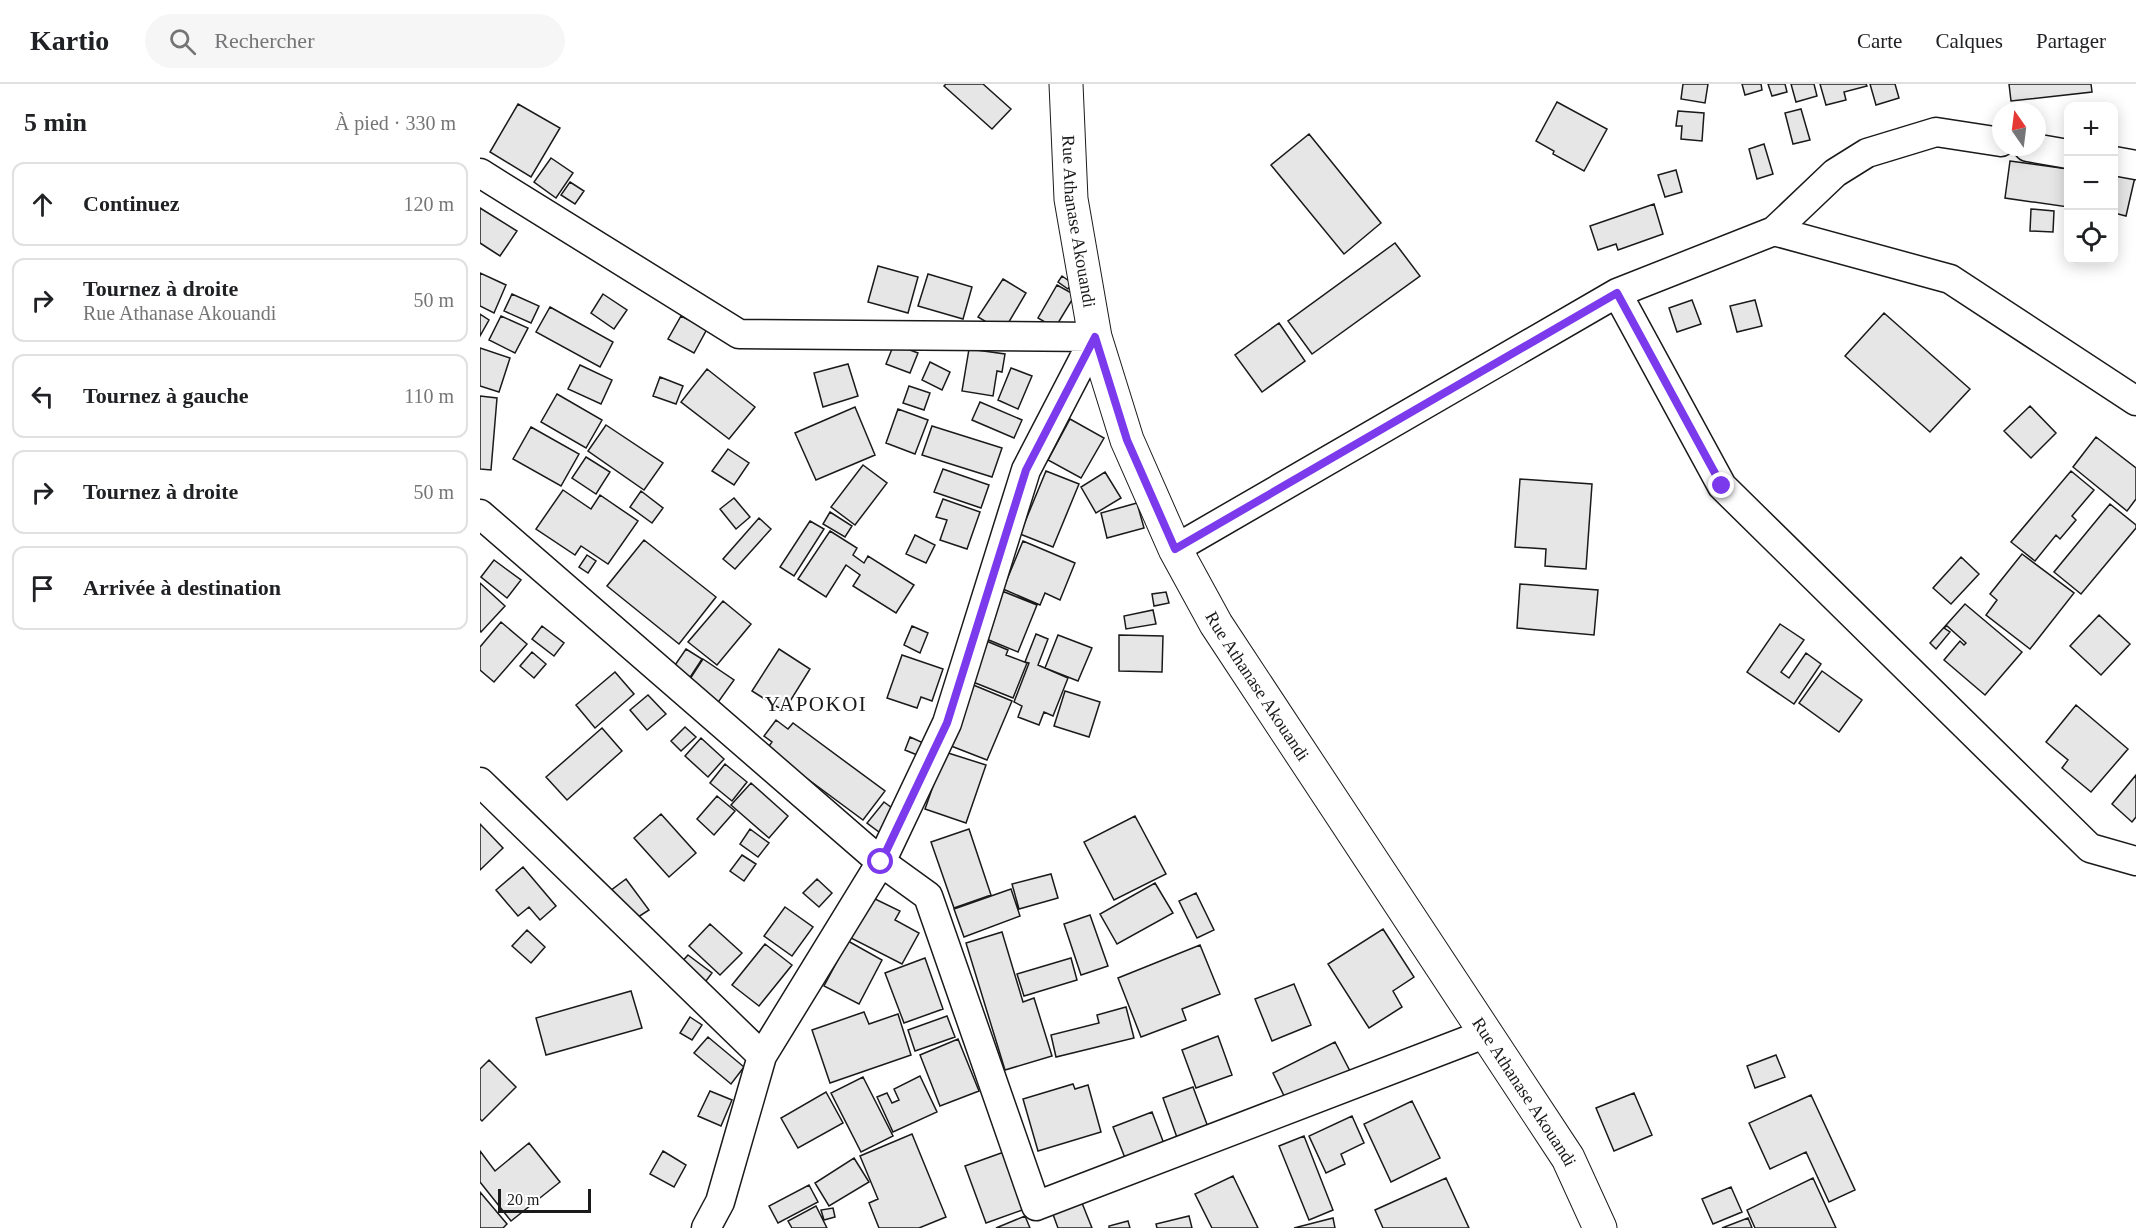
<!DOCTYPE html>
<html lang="fr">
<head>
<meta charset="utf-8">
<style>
  :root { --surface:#fff; --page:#f6f6f6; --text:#202124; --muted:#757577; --line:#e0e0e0 }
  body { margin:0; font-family:Georgia,serif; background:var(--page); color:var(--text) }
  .controls { position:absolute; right:18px; top:18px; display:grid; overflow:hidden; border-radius:12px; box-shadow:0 3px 15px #0003 }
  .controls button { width:54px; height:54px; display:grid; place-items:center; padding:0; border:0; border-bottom:2px solid var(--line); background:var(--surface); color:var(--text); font:30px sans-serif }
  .compass { position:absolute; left:1512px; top:18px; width:54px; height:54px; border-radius:50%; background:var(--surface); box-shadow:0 3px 15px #0003; rotate:346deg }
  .scale { position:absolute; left:18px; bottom:15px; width:93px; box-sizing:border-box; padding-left:6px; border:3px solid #1a1a1a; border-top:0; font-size:16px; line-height:21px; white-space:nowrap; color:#1a1a1a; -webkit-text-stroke:4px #fff; paint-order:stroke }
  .stop { position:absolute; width:18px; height:18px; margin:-14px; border:4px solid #7c3aed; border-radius:50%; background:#fff }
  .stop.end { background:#7c3aed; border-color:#fff; box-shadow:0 2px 6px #0008 }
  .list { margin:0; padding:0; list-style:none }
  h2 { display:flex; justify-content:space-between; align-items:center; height:78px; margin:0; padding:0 24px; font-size:26px }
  h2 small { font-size:20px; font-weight:400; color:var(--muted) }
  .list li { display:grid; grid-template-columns:39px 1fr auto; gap:18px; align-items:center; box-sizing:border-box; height:84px; margin:0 12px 12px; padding:0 12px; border:2px solid var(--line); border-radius:12px }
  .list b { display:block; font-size:22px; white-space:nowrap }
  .list p { margin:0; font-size:20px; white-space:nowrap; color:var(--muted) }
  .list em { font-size:20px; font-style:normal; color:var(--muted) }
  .icon { flex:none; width:33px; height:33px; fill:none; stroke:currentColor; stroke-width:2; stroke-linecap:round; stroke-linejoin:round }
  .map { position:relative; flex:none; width:1656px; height:1144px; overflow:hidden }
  header { display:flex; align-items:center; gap:36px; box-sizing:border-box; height:84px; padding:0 30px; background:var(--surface); border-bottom:2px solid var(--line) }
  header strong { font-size:28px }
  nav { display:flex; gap:33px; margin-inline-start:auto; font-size:21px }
  .search { width:420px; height:54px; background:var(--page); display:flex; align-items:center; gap:15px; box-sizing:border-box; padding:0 21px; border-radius:33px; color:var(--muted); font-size:22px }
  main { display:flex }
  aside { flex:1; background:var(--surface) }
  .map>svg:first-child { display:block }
  .building { fill:#e6e6e6; stroke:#1a1a1a; stroke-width:1.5 }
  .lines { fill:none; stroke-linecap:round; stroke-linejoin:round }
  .street-casing { stroke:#1a1a1a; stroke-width:31 }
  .secondary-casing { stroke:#1a1a1a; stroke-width:35 }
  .street { stroke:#fff; stroke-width:28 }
  .secondary { stroke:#fff; stroke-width:33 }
  .route { stroke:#7c3aed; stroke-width:8 }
  .labels { text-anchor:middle; stroke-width:4.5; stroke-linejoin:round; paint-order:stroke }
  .street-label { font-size:18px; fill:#1a1a1a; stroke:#fff }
  .quarter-label { font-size:21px; letter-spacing:1.5px; fill:#1a1a1a; stroke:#fff }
</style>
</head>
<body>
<header>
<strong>Kartio</strong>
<div class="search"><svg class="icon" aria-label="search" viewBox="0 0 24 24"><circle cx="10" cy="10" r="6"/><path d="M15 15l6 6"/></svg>Rechercher</div>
<nav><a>Carte</a><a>Calques</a><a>Partager</a></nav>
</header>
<main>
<aside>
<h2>5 min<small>À pied · 330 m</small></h2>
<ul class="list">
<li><svg class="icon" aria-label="ahead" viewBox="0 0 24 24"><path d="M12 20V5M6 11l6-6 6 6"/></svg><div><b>Continuez</b></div><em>120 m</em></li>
<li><svg class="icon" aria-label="right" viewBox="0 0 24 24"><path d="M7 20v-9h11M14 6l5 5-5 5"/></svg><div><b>Tournez à droite</b><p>Rue Athanase Akouandi</p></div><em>50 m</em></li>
<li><svg class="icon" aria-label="left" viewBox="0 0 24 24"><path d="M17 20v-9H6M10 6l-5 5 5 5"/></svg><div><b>Tournez à gauche</b></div><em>110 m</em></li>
<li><svg class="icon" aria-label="right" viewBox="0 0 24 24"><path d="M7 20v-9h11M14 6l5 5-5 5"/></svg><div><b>Tournez à droite</b></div><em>50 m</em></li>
<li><svg class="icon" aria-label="arrive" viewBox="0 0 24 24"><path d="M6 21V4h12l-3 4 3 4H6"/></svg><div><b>Arrivée à destination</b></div></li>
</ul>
</aside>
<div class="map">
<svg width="1656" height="1144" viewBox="0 0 1656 1144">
  <rect width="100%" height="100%" fill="#fff"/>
  <path class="building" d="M466,0h37l28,25 -19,20 -48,-43z
    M1203,0h25l-3,19 -24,-4z
    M1262,0h19l1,6 -17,5z
    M1288,0h17l2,8 -15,4z
    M1311,0h23l3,12 -21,6z
    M1340,0h46l1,2 -23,6 2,8 -20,5z
    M1390,0h25l4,14 -23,7z
    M1529,0h82l1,8 -81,9z
    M1077,18l50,27 -23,42 -31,-17 1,-3 -18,-10z
    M38,20l42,24 -29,49 -41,-25z
    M1321,25l9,31 -17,4 -8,-31z
    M1198,27l26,2 -2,28 -21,-2 1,-13h-6z
    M829,50l72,89 -37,31 -73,-89z
    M1284,60l9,30 -16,5 -8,-30z
    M71,74l22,15 -17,25 -22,-16z
    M1530,77l58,8v38l-63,-9z
    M1196,86l6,22 -17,5 -7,-22z
    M1634,88l21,5 -9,39 -12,-3z
    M90,98l14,9 -9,13 -14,-9z
    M1174,120l9,30 -45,16 -2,-6 -18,6 -8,-24z
    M0,124l37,23 -17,25 -20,-13z
    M1551,125l23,2 -1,21 -23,-1z
    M915,159l25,33 -108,78 -24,-33z
    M398,182l40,11 -10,36 -40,-11z
    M0,189l26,12 -12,28 -14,-7z
    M448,190l44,13 -9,32 -45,-13z
    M582,192l10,7 -4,6 -10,-7z
    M523,195l23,14 -23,39 -25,-15z
    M577,201l18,10 -20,33 -17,-10z
    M32,210l27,12 -8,17 -27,-12z
    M123,210l24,16 -13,19 -23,-16z
    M1212,216l9,24 -24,8 -8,-24z
    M1275,216l7,26 -25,6 -7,-26z
    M70,223l63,35 -13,25 -64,-35z
    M1404,229l86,76 -40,43 -85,-76z
    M0,230l9,6 -9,16z
    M21,232l27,12 -13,25 -26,-13z
    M201,232l26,13 -13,24 -26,-14z
    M799,239l26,38 -43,31 -27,-37z
    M414,260l24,9 -8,20 -24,-9z
    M0,264l30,10 -11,34 -19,-6z
    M489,265l36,5 -3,18 -5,-1 -4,25 -31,-5z
    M450,278l20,10 -8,18 -20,-10z
    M368,280l10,32 -35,11 -9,-34z
    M100,281l32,15 -11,24 -33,-15z
    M531,284l21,8 -14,33 -20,-9z
    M227,285l48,38 -26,32 -48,-37z
    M180,293l23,9 -7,18 -23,-8z
    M429,302l21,7 -6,17 -21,-7z
    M77,310l45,26 -16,28 -45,-26z
    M0,312l17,2 -6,72 -11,-1z
    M500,318l42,18 -8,18 -42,-18z
    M1550,322l26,27 -25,25 -27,-27z
    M375,323l20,48 -59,25 -21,-47z
    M418,325l30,11 -13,34 -29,-11z
    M590,335l34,19 -23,40 -33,-18z
    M126,341l57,38 -19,27 -56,-39z
    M452,342l70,22 -10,29 -70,-22z
    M51,343l48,27 -18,32 -48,-27z
    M1616,353l40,31v31l-9,12 -54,-44z
    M248,365l21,14 -15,22 -22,-14z
    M106,373l24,15 -14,22 -24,-16z
    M383,381l24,18 -32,42 -24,-18z
    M463,385l46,16 -8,23 -47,-16z
    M566,387l33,13 -26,63 -33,-13z
    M1591,387l23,19 -22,26 4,4 -16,19 -4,-4 -21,26 -24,-19z
    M625,388l16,26 -25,15 -15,-26z
    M1040,395l72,5 -6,85 -41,-3 1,-17 -31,-2z
    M83,406l28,19 9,-14 38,26 -30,43 -27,-18 -6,9 -39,-26z
    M161,407l22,17 -11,15 -22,-16z
    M254,414l16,19 -14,12 -16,-20z
    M463,415l37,13 -13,37 -27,-9 7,-20 -11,-3z
    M657,419l7,25 -37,10 -6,-25z
    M1630,420l26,21v3l-55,66 -27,-22z
    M350,428l22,14 -7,11 -22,-13z
    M279,434l12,11 -36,40 -12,-10z
    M330,437l14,8 -30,47 -14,-9z
    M350,447l27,17 -4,7 11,8 4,-7 46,29 -18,28 -43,-27 7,-11 -14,-10 -20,32 -28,-18z
    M435,451l20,10 -9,18 -20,-9z
    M164,456l72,57 -37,47 -72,-58z
    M543,457l52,22 -15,37 -15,-7 -5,12 -37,-16z
    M1542,470l52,39 -44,56 -44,-34 11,-15 -7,-6z
    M107,471l9,6 -8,12 -9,-6z
    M1481,473l18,17 -28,30 -18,-16z
    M14,476l27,20 -14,18 -26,-21z
    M0,499l25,23 -24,26 -1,-2z
    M1040,500l78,6 -4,45 -77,-7z
    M522,507l35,14 -19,47 -34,-14z
    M686,508l3,11 -15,3 -2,-12z
    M243,517l28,23 -34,41 -29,-23z
    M1485,520l57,48 -37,43 -41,-35 16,-19 4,4 2,-2 -19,-17 -3,2 6,4 -14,17 -6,-6z
    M673,526l3,14 -30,5 -2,-13z
    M1619,531l31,29 -29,31 -31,-29z
    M21,538l26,22 -33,38 -14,-12v-23z
    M1300,540l24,16 -23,32 8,6 17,-25 15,11 -27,40 -47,-32z
    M62,542l22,17 -10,13 -22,-17z
    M432,542l16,7 -8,20 -16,-8z
    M556,550l12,5 -10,26 30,13 -15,38 -9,-4 -5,13 -21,-8 4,-11 -8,-4 15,-39 -4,-1z
    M578,551l34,13 -14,33 -33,-13z
    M639,551l44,1 -1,36 -43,-1z
    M504,556l24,10 -2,5 21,8 -14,35 -45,-18z
    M206,565l16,10 -13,20 -16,-11z
    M299,565l31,20 -26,42 -32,-20z
    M52,568l14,12 -12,14 -14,-12z
    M422,571l41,14 -11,32 -11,-4 -4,11 -30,-10z
    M223,575l31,21 -20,28 -30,-20z
    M1342,587l40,29 -23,32 -40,-29z
    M135,588l19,22 -39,34 -19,-23z
    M491,600l41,17 -25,59 -41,-16z
    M585,607l35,11 -11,35 -35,-11z
    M168,611l18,19 -19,16 -17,-20z
    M1596,621l52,44 -37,43 -29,-24 6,-8 -22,-18z
    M296,636l12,9 5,-6 92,68 -22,29 -96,-71 5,-7 -8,-6z
    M205,643l11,10 -15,14 -10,-10z
    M122,644l20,23 -55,49 -21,-23z
    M430,653l18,8 -6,12 -17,-7z
    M221,654l23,21 -16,18 -23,-21z
    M465,668l41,13 -20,58 -41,-14z
    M245,680l22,18 -15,19 -22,-18z
    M1656,691v42l-4,5 -20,-18z
    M271,699l37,33 -19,22 -38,-33z
    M237,712l18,15 -21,24 -17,-16z
    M404,718l16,12 -17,21 -16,-12z
    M181,730l35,39 -27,24 -35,-39z
    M655,732l31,58 -52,26 -30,-58z
    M0,740l23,24 -23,22z
    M270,745l19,14 -11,14 -18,-13z
    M489,745l22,66 -37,13 -23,-66z
    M262,771l14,9 -12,17 -14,-10z
    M43,783l33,39 -16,14 -11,-13 -11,9 -22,-26z
    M571,790l7,24 -39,11 -7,-25z
    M146,795l23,31 -17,11 -22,-30z
    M337,795l15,14 -13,14 -16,-14z
    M675,799l18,30 -56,31 -17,-30z
    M531,805l9,27 -56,21 -10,-28z
    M716,809l18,37 -17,8 -18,-37z
    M393,814l27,13 -5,9 24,13 -17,31 -51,-26z
    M305,823l28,20 -21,29 -28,-20z
    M610,831l18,51 -27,9 -17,-51z
    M230,840l32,29 -22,22 -31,-29z
    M903,845l31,48 -21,14 9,16 -33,21 -41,-64z
    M47,846l18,17 -14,16 -19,-17z
    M522,848l21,70 11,-4 18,58 -47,14 -39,-127z
    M368,857l34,19 -23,44 -35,-18z
    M285,860l27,21 -33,41 -27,-21z
    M720,861l20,49 -38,15 4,11 -45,17 -23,-59z
    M208,871l24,18 -9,12 -25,-19z
    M445,874l18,51 -39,14 -19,-50z
    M591,874l6,22 -53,16 -7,-22z
    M814,900l17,41 -39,16 -17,-42z
    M151,907l11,37 -96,27 -10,-37z
    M646,923l8,31 -78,19 -5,-22 48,-12 -2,-8z
    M384,928l5,12 29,-10 13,41 -81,28 -18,-53z
    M467,932l8,21 -40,14 -7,-21z
    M210,933l12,8 -10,15 -12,-7z
    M738,952l14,39 -36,13 -14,-38z
    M228,953l36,30 -13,17 -37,-31z
    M478,955l21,52 -39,15 -20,-51z
    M855,958l16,31 -63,31 -15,-31z
    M1296,971l9,22 -30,11 -8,-22z
    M9,976l27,27 -34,34 -2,-2v-50z
    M440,992l17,36 -44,20 -16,-35 10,-4 5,10 7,-3 -5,-11z
    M383,993l30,59 -32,16 -30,-59z
    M593,1000l2,5 13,-4 13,47 -63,19 -15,-52z
    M713,1003l18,48 -31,11 -17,-48z
    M230,1007l22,9 -11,26 -23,-10z
    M346,1008l17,31 -45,25 -17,-30z
    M1154,1009l18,42 -38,16 -18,-43z
    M1331,1011l44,95 -26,12 -23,-50 -36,17 -21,-46z
    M932,1017l28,57 -49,24 -27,-58z
    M672,1028l17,45 -39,14 -17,-44z
    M872,1032l12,27 -23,11 4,10 -19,9 -17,-37z
    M432,1050l34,83 -27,11h-40l-10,-25 9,-4 -18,-43z
    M824,1052l29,74 -24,10 -30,-74z
    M49,1059l31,39 -49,39 -31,-39v-31l15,20z
    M183,1067l23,14 -12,22 -24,-13z
    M524,1068l21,57 -39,14 -21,-57z
    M374,1074l15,24 -40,24 -14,-23z
    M753,1092l25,52h-46l-17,-34z
    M966,1094l23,50h-86l-8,-18z
    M1333,1094l23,50h-81l-8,-18z
    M329,1101l9,17 -40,21 -9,-17z
    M1251,1103l11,25 -29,12 -11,-25z
    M0,1108l27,32 -4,4h-23z
    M600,1114l12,30h-34l-7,-19z
    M336,1122l11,22h-35l-4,-7z
    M353,1124l2,9 -11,3 -3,-10z
    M545,1132l5,12h-34z
    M709,1132l3,12h-35l-1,-4z
    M853,1134l2,10h-41z
    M1268,1134l4,10h-30z
    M648,1137l2,7h-21v-2z"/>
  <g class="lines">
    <defs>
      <path id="street" d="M1548,63l40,7
        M1634,77l22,4
        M0,89l259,161 356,3 -69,133 -79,253 -66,139 -119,194 -42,146 -14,26
        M1294,147l61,-58 32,-20 69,-21 65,10
        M1137,209l105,193 368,362 46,13
        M0,430l401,348 47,34 108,310 451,-173
        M695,465l442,-256 157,-62 176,48 186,122
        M0,698l282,274"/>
      <g id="secondary">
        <path id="s1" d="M586,0l5,115 24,138 32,103 48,109 41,75 352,534 32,70"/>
      </g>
    </defs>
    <use href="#street" class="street-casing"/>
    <use href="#secondary" class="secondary-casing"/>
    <use href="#street" class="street"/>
    <use href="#secondary" class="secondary"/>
  </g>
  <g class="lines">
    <path class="route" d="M401,778l66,-139 79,-253 69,-133 32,103 48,109 442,-256 105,193"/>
  </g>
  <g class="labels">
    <g class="street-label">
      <text dy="6" stroke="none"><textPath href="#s1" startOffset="138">Rue Athanase Akouandi</textPath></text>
      <text dy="6" stroke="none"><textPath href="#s1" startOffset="642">Rue Athanase Akouandi</textPath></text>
      <text dy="6" stroke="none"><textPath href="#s1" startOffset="1128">Rue Athanase Akouandi</textPath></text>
    </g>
    <g class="quarter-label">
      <text x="336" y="627">YAPOKOI</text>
    </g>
  </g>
</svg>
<div class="controls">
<button>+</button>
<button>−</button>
<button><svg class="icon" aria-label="locate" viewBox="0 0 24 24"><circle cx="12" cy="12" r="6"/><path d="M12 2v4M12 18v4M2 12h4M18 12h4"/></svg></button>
</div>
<svg class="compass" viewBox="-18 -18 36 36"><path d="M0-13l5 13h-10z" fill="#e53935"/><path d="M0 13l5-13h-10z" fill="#757577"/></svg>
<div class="scale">20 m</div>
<div class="stop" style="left:401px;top:778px"></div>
<div class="stop end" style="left:1242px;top:402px"></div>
</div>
</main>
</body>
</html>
